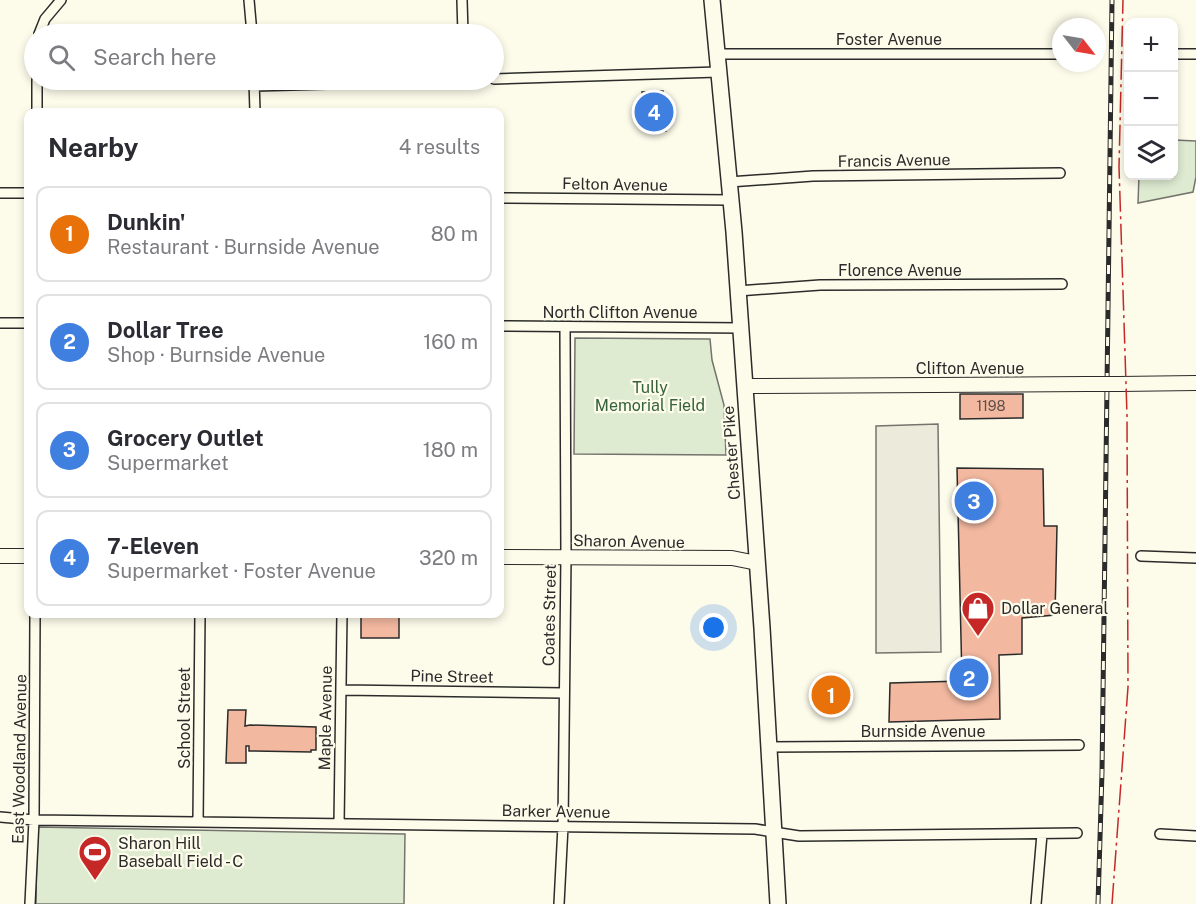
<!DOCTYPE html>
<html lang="en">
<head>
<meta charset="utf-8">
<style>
  :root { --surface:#fff; --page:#f2f2f3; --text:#2b2b33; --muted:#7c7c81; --line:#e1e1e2; --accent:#7c3aed }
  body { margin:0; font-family:"Public Sans",sans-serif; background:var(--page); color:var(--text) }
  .controls { position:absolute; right:18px; top:18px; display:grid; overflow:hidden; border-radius:12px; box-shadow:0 3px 9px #0003 }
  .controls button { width:54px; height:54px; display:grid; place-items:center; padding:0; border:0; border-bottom:2px solid var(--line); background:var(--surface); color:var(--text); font:30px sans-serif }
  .compass { position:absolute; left:1052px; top:18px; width:54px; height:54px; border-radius:50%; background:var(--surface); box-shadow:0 3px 9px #0003; rotate:121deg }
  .you { position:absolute; left:714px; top:628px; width:21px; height:21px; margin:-15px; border:4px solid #fff; border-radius:50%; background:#1a73e8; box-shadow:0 0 0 9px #1a73e833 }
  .badge { display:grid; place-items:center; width:39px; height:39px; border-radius:50%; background:var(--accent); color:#fff; font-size:20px; font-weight:700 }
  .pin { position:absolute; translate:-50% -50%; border:3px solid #fff; box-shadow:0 2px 6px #0006 }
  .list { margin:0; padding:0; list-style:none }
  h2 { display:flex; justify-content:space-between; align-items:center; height:78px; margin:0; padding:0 24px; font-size:26px }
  h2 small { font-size:20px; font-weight:400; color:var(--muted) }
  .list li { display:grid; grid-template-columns:39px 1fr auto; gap:18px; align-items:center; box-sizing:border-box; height:96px; margin:0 12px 12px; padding:0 12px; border:2px solid var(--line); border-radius:12px }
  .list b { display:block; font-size:22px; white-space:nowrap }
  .list p { margin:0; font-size:20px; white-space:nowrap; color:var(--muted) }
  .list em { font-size:20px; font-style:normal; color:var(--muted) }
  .icon { flex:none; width:33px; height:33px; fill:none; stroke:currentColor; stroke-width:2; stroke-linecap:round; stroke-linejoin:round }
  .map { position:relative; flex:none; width:1196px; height:904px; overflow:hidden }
  .search { position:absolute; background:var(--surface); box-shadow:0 3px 9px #0003; left:24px; top:24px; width:480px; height:66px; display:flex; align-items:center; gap:15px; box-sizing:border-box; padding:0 21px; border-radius:33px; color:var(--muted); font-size:22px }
  .panel { position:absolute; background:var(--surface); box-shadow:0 3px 9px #0003; left:24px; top:108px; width:480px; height:510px; border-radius:12px }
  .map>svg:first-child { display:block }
  .green { fill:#deebd1; stroke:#74746e; stroke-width:1.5 }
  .parking { fill:#eceadb; stroke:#74746e; stroke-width:1.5 }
  .building { fill:#f2b8a0; stroke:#2b2b2b; stroke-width:1.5 }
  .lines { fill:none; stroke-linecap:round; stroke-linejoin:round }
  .street-casing { stroke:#2b2b2b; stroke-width:12 }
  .secondary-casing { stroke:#2b2b2b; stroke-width:16 }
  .primary-casing { stroke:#2b2b2b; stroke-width:18 }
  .street { stroke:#fdfbea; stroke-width:9 }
  .secondary { stroke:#fdfbea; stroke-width:14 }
  .primary { stroke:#fdfbea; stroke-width:15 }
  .rail-casing { stroke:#2b2b2b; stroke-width:5 }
  .rail { stroke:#fdfbea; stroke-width:3; stroke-dasharray:9; stroke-linecap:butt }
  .secondary-bridge-casing { stroke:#2b2b2b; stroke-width:16; stroke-linecap:butt }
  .secondary-bridge { stroke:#fdfbea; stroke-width:14 }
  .power { stroke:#c62828; stroke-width:1.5; stroke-dasharray:21 4.5 3 4.5; stroke-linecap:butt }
  .labels { text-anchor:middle; stroke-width:4.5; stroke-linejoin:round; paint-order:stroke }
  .number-label { font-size:14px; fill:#5d4e48 }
  .street-label { font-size:16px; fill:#2b2b2b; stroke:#fdfbea }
  .park-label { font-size:16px; fill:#34623c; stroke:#fdfbea }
  .poi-label { font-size:16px; fill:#2b2b2b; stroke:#fdfbea; text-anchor:start }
</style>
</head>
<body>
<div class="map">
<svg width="1196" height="904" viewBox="0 0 1196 904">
  <rect width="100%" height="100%" fill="#fdfbea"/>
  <path class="green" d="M1174,140l22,1v36l-3,15 -55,11 1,-27h35z
    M575,338l135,1 2,21 12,45 2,50 -152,-1z
    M37,827l368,7 -1,70h-368z"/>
  <path class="parking" d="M938,424l3,228 -65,1v-227z"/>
  <path class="building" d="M663,91l3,40 -20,1 -4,-40z
    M960,394h63v24l-63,1z
    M957,468l86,1 1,57h13l-2,89 -33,3v36l-23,1 1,64 -111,3 1,-39 72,-2z
    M361,614h38v24h-38z
    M840,680l2,28 -21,1 -2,-28z
    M228,710h18l-1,16 5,-1 66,2v23h-5v2l-62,-1v-5h-3v17h-20z"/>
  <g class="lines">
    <defs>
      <path id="street" d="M249,0l3,34
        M462,0l1,34
        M39,34l6,-15 16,-19
        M716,54h345
        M1174,54h22
        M494,79l224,-7
        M254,80l1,32
        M255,86l219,-6
        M37,112v-32
        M729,182l84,-6 247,-3
        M0,193h28
        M500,198l231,2
        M738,291l82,-6 242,-1
        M0,323h28
        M500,326l241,2
        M1141,556l55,2
        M341,690l222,3
        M768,747l311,-2
        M0,817l34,3 721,9 44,7 278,-3
        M198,822l2,-208
        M339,824l3,-210
        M1160,834l36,2
        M30,904l4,-84 1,-206
        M559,904l4,-78 3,-270 -1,-229
        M1036,904l6,-70"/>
      <path id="secondary" d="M1119,384l77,-1
        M745,386l342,-2
        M0,556h28
        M500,557l232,1 25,5"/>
      <path id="primary" d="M712,0l22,232 28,396 16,276"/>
    </defs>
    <use href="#street" class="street-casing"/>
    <use href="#secondary" class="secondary-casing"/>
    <use href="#primary" class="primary-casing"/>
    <use href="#street" class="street"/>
    <use href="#secondary" class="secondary"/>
    <use href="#primary" class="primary"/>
    <defs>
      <path id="rail" d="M1098,904l4,-132 10,-772"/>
    </defs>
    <use href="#rail" class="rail-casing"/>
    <use href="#rail" class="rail"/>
    <defs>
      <path id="secondary-bridge" d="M1087,384h32"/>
    </defs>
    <use href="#secondary-bridge" class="secondary-bridge-casing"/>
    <use href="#secondary-bridge" class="secondary-bridge"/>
    <path class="power" d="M1112,904l16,-217 -1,-272 -8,-248 4,-167"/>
  </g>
  <defs>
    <symbol id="shop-pin" viewBox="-11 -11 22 30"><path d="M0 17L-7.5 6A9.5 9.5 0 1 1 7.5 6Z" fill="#c62828" stroke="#fdfbea"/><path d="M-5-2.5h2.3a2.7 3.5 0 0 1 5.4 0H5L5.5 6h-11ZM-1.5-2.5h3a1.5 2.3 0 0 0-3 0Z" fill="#fff"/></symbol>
    <symbol id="stadium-pin" viewBox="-11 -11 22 30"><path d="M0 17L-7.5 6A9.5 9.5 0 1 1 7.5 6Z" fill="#c62828" stroke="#fdfbea"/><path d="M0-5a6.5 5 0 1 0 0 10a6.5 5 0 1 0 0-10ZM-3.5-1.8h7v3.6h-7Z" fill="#fff"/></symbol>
  </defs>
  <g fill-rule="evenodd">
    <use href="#shop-pin" x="959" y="589" width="38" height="52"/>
    <use href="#stadium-pin" x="76" y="833" width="38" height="52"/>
  </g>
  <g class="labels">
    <g class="number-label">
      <text x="991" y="411">1198</text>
    </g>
    <g class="street-label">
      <text x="889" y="45">Foster Avenue</text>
      <text transform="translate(894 160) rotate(-1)" y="6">Francis Avenue</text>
      <text transform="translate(615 184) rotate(1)" y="6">Felton Avenue</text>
      <text x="900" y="276">Florence Avenue</text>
      <text x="620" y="318">North Clifton Avenue</text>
      <text x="970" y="374">Clifton Avenue</text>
      <text transform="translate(731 453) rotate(-94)" y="6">Chester Pike</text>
      <text transform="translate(629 541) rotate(1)" y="6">Sharon Avenue</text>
      <text transform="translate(549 615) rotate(-89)" y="6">Coates Street</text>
      <text transform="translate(452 676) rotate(1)" y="6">Pine Street</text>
      <text transform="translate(184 718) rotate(-90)" y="6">School Street</text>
      <text transform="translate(325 718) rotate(-89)" y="6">Maple Avenue</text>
      <text x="923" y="737">Burnside Avenue</text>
      <text transform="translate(19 759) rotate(-89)" y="6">East Woodland Avenue</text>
      <text transform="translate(556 811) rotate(1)" y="6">Barker Avenue</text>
    </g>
    <g class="park-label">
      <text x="650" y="393">Tully<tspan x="650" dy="18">Memorial Field</tspan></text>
    </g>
    <g class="poi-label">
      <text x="1001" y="614">Dollar General</text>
      <text x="118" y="849">Sharon Hill<tspan x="118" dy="18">Baseball Field - C</tspan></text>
    </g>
  </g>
</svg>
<div class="controls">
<button>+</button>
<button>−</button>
<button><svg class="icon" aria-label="layers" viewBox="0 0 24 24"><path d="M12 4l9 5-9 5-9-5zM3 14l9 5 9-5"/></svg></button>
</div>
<svg class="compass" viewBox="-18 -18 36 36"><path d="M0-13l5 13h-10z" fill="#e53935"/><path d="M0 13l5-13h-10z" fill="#7c7c81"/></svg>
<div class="you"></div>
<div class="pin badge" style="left:831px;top:695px;background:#e8710a">1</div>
<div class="pin badge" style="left:969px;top:678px;background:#3f7fe0">2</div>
<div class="pin badge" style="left:974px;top:501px;background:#3f7fe0">3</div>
<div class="pin badge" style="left:654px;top:112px;background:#3f7fe0">4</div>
<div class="search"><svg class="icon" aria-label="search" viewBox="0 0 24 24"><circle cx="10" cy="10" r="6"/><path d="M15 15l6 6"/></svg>Search here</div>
<section class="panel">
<h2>Nearby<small>4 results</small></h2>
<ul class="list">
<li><span class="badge" style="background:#e8710a">1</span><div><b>Dunkin'</b><p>Restaurant · Burnside Avenue</p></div><em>80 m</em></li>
<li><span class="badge" style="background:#3f7fe0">2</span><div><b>Dollar Tree</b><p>Shop · Burnside Avenue</p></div><em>160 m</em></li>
<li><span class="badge" style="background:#3f7fe0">3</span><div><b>Grocery Outlet</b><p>Supermarket</p></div><em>180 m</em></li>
<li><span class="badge" style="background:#3f7fe0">4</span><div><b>7-Eleven</b><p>Supermarket · Foster Avenue</p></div><em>320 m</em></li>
</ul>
</section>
</div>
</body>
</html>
